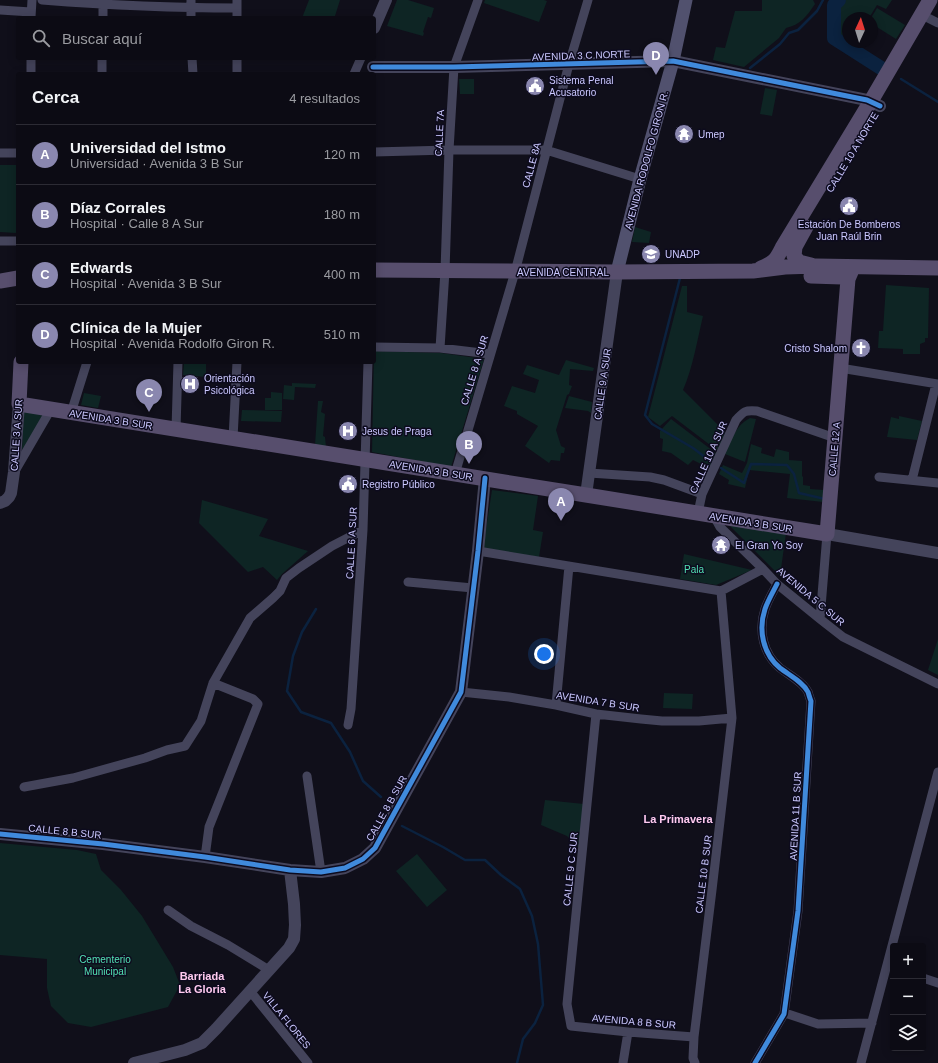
<!DOCTYPE html>
<html lang="es">
<head>
<meta charset="utf-8">
<style>
  :root { --surface:#0c0b14; --page:#1a1922; --text:#f1f3f6; --muted:#9a9ba0; --line:#2c2b34; --accent:#8a87af }
  body { margin:0; font-family:Helvetica,sans-serif; background:var(--page); color:var(--text) }
  .controls { position:absolute; right:12px; bottom:12px; display:grid; overflow:hidden; border-radius:4px; box-shadow:0 2px 10px #0003 }
  .controls button { width:36px; height:36px; display:grid; place-items:center; padding:0; border:0; border-bottom:1px solid var(--line); background:var(--surface); color:var(--text); font:20px sans-serif }
  .compass { position:absolute; left:842px; top:12px; width:36px; height:36px; border-radius:50%; background:var(--surface); box-shadow:0 2px 10px #0003; rotate:4deg }
  .you { position:absolute; left:544px; top:654px; width:14px; height:14px; margin:-10px; border:3px solid #fff; border-radius:50%; background:#1a73e8; box-shadow:0 0 0 6px #1a73e833 }
  .badge { display:grid; place-items:center; width:26px; height:26px; border-radius:50%; background:var(--accent); color:#fff; font-size:13px; font-weight:700 }
  .pin { position:absolute; translate:-50% -33px; filter:drop-shadow(0 1px 2px #0008) }
  .pin::after { content:''; position:absolute; top:21px; width:14px; height:12px; background:inherit; clip-path:polygon(0 0,100% 0,50% 100%) }
  .list { margin:0; padding:0; list-style:none }
  h2 { display:flex; justify-content:space-between; align-items:center; height:52px; margin:0; padding:0 16px; font-size:17px }
  h2 small { font-size:13px; font-weight:400; color:var(--muted) }
  .list li { display:grid; grid-template-columns:26px 1fr auto; gap:12px; align-items:center; box-sizing:border-box; height:60px; padding:0 16px; border-top:1px solid var(--line) }
  .list b { display:block; font-size:15px; white-space:nowrap }
  .list p { margin:0; font-size:13px; white-space:nowrap; color:var(--muted) }
  .list em { font-size:13px; font-style:normal; color:var(--muted) }
  .icon { flex:none; width:22px; height:22px; fill:none; stroke:currentColor; stroke-width:2; stroke-linecap:round; stroke-linejoin:round }
  .map { position:relative; flex:none; width:938px; height:1063px; overflow:hidden }
  .search { position:absolute; background:var(--surface); box-shadow:0 2px 10px #0003; left:16px; top:16px; width:360px; height:44px; display:flex; align-items:center; gap:10px; box-sizing:border-box; padding:0 14px; border-radius:4px; color:var(--muted); font-size:15px }
  .panel { position:absolute; background:var(--surface); box-shadow:0 2px 10px #0003; left:16px; top:72px; width:360px; height:292px; border-radius:4px }
  .map>svg:first-child { display:block }
  .green { fill:#0e2524 }
  .lines { fill:none; stroke-linecap:round; stroke-linejoin:round }
  .stream { stroke:#0b223f; stroke-width:2.5 }
  .river { stroke:#0b223f; stroke-width:14 }
  .minor { stroke:#44445b; stroke-width:9 }
  .tertiary { stroke:#44445b; stroke-width:12 }
  .secondary { stroke:#51516e; stroke-width:13 }
  .primary { stroke:#574e6d; stroke-width:15 }
  .cycleway-casing { stroke:#0d0b1e; stroke-width:8 }
  .cycleway { stroke:#408adc; stroke-width:5 }
  .labels { text-anchor:middle; stroke-width:3; stroke-linejoin:round; paint-order:stroke }
  .street-label { font-size:10px; fill:#cbc8ff; stroke:#0d0b1e }
  .poi-label { font-size:10px; fill:#cbc8ff; stroke:#0d0b1e; text-anchor:start }
  .park-label { font-size:10px; fill:#52e1b4; stroke:#0d0b1e }
  .neighbourhood-label { font-size:11px; font-weight:bold; fill:#ffcaef; stroke:#0d0b1e }
</style>
</head>
<body>
<div class="map">
<svg width="938" height="1063" viewBox="0 0 938 1063">
  <rect width="100%" height="100%" fill="#100f1a"/>
  <path class="green" d="M309,0h31l-5,16 2,2h-35z
    M397,0h11l26,8 -3,10 -3,-1 -5,15 1,1 -1,3 -36,-10z
    M485,0h59l3,1 -8,21 -55,-19z
    M762,0h51l2,4c-8,12 -15,21 -29,24l-7,10 -35,29 -31,-7 3,-13 9,1 10,-37h27z
    M844,0h48l-6,9 -9,-4 -8,13h-21v22l-9,-6 -1,-28z
    M877,8l28,17 -9,14 -24,-15v-6h-1z
    M459,79h15v15h-14z
    M765,88l12,2 -5,26 -12,-2z
    M0,165h16v68l-16,-1z
    M635,227l16,5 -2,11 -17,-1z
    M886,285l43,3 -1,50h-3v4l-5,2v10h-17v-5l-25,-1 1,-17h4z
    M682,286h5v26l16,4c-6,25 -10,51 -20,74l43,43 -8,18 -46,-35 -12,10 -12,-9z
    M374,351l67,2 43,6 -33,108 -79,-15z
    M566,360l28,8 -1,3 -23,-2 -1,16 3,1 -3,8 -2,1 -11,35 5,16 4,2 -1,5h-3l-1,8 -9,-1 -2,3 -24,-17 13,-20 -21,-12v-3l-13,-5 8,-20 23,7 4,-13 -16,-6 4,-9 32,10z
    M184,362h22v15l-23,-2z
    M292,383l24,1 -1,4 -20,-1 -1,13 -11,-1 1,-14 8,1z
    M271,392l11,1v17h-17v-12h6z
    M84,393l17,3 -3,12 -17,-3z
    M569,396l23,6 -1,11 -3,-2 -23,-3z
    M318,401h5l-2,11 4,2 -2,22 2,1 1,10 -11,-2z
    M242,410l40,1 -1,11 -40,-1z
    M24,412l20,1 -20,37 -2,-1z
    M899,416l23,5 -5,19 -30,-3 4,-20 8,2z
    M750,418l6,1 -11,43 -20,-8c6,-14 11,-29 25,-36z
    M671,419l46,35 -8,14 -16,-8 -5,5 -17,-12 -9,-2 1,-12 -3,-1v-7z
    M751,444l11,4 -1,5 13,4 2,-8 13,3v8l13,1v15l1,1v8l7,1v3l14,1 -1,12 -36,-4 3,-24 -41,-4 -4,18 -17,-4 1,-4 -10,-6 4,-9 19,8 5,-10z
    M492,490l46,6 -5,34 10,2 -4,25 -56,-8z
    M202,500l66,19 -9,17 49,15 -26,23 -5,6 -14,-13 -15,5 -49,-49z
    M728,524l58,9 -6,43z
    M684,554l68,16 -36,15 -36,-6z
    M938,639v36l-10,-5z
    M664,693l29,1 -1,15 -29,-1z
    M545,800l39,4 -3,46 -14,-14 -26,-11z
    M0,843l77,7 19,4 5,16 20,20 21,26 31,51 7,18 -12,22 -77,20 -23,-4 -17,-17 -4,-18v-29l-47,-4z
    M417,854l30,36 -20,17 -31,-36z"/>
  <g class="lines">
    <path class="stream" d="M750,68l30,-24 9,-11 9,-3 19,-19 6,-11
      M901,79l37,23
      M680,278l-35,137 7,9 41,24 17,13
      M721,468l23,15 7,-19 36,1 7,9 5,19 26,6
      M316,609l-14,23 -9,24 -6,35 14,21 30,11 19,29 13,29 18,16
      M402,826l41,21 22,13h20l16,15 19,14 12,27 6,28 5,61 -8,18 -12,16 -6,24"/>
    <path class="river" d="M839,0l-5,5v33l47,30"/>
    <path class="minor" d="M42,0c65,5 130,8 195,8
      M191,0v18
      M0,10l31,2
      M922,15l16,8
      M31,17l1,-17
      M103,18v-18
      M237,18v-18
      M192,58l1,16
      M31,74v-16
      M102,74v-16
      M237,74v-16
      M354,74l7,-16
      M374,152l75,-2h97l94,29
      M0,153h18
      M0,241h18
      M374,347l66,1 50,6
      M440,348l5,-77 4,-121 5,-83 24,-67
      M840,368l98,16
      M71,413l16,-51
      M176,429l2,-67
      M233,438l4,-76
      M15,471l36,-62
      M589,473l61,4 14,3 38,14
      M455,474l60,-202 54,-208 19,-64
      M879,477l59,6
      M912,480l24,-96
      M698,513l4,-19 34,-74c8,-9 9,-10 21,-9l78,27
      M714,516l6,11 43,42
      M478,551l243,40 42,-22 14,15 43,35 23,18 95,47
      M408,582l65,6
      M820,619l7,-85
      M461,692l48,5 47,8 40,9 45,5 21,2h37l33,-3
      M556,705l13,-139
      M596,714l-29,290 4,22 57,6 66,5
      M348,725l3,-16 12,-179 5,-168
      M307,776l14,96
      M24,787l49,-9 72,-20 22,-8 18,-4 16,-25 12,-38 37,-65 23,-20 7,-7 6,-13 13,-10 33,-22 31,-16
      M205,857l4,-30 49,-123 -5,-5 -40,-16
      M168,910l23,16 37,19 41,25
      M923,978l15,5
      M250,991l58,72
      M785,1013l33,11 54,-1
      M623,1063l5,-31
      M695,1063l-2,-5 1,-21 18,-147 20,-172 -11,-127
      M755,1063l29,-49 14,-103 13,-210c-1,-2 -2,-6 -3,-9 -5,-10 -19,-17 -28,-24 -17,-14 -22,-38 -15,-59 3,-9 8,-17 12,-25
      M861,1063l77,-291"/>
    <path class="tertiary" d="M374,28l12,-28
      M373,67h81l219,-6 194,39 13,6
      M586,495l31,-223
      M0,503l5,-2 4,-4 2,-4 3,-21 5,-68
      M827,534l111,19
      M0,834l103,10 102,13 85,13 31,2 24,-4 18,-9 12,-11 86,-156 17,-141 7,-73
      M134,1063l51,-13 17,-7 14,-14 73,-81 5,-9 1,-14 -1,-21 -4,-34"/>
    <path class="secondary" d="M617,272l23,-93 33,-118 13,-61"/>
    <path class="primary" d="M806,227l-11,20 -1,9 5,6 12,3
      M761,268c13,-5 15,-8 21,-20l89,-147 59,-101
      M374,270l243,2 136,-1 32,-4 31,-1 122,2
      M811,276l31,1 6,2
      M0,281l18,-3
      M21,362l-2,42 567,91 241,39 21,-255 3,-7"/>
    <defs>
      <path id="cycleway" d="M373,67h81l219,-6 194,39 13,6
        M0,834l103,10 102,13 85,13 31,2 24,-4 18,-9 12,-11 86,-156 17,-141 7,-73
        M755,1063l29,-49 14,-103 13,-210c-1,-2 -2,-6 -3,-9 -5,-10 -19,-17 -28,-24 -17,-14 -22,-38 -15,-59 3,-9 8,-17 12,-25"/>
    </defs>
    <use href="#cycleway" class="cycleway-casing"/>
    <use href="#cycleway" class="cycleway"/>
  </g>
  <defs>
    <symbol id="civic-disc" viewBox="-11 -11 22 22"><circle r="9.5" fill="#8a87af" stroke="#0d0b1e"/><path d="M-.6-6.5H3V-4.5H.6V-3L4-1V1h2V6H-6V1h2V-1L-.6-3ZM-1.2 2.5V6h2.4V2.5Z" fill="#fff"/></symbol>
    <symbol id="temple-disc" viewBox="-11 -11 22 22"><circle r="9.5" fill="#8a87af" stroke="#0d0b1e"/><path d="M0-6L5-2H3V0L6.5 2.5H4V6H1.5V3h-3V6H-4V2.5H-6.5L-3 0V-2H-5Z" fill="#fff"/></symbol>
    <symbol id="university-disc" viewBox="-11 -11 22 22"><circle r="9.5" fill="#8a87af" stroke="#0d0b1e"/><path d="M0-5L7-2L0 1L-7-2ZM-4 1L0 2.5L4 1V4Q0 6-4 4Z" fill="#fff"/></symbol>
    <symbol id="church-disc" viewBox="-11 -11 22 22"><circle r="9.5" fill="#8a87af" stroke="#0d0b1e"/><path d="M-1.2-6h2.4v3.5h3.3v2.4h-3.3V6h-2.4V-.1h-3.3v-2.4h3.3Z" fill="#fff"/></symbol>
    <symbol id="hospital-disc" viewBox="-11 -11 22 22"><circle r="9.5" fill="#8a87af" stroke="#0d0b1e"/><path d="M-5-5h3v3.5h4V-5h3V5h-3V1.5h-4V5h-3Z" fill="#fff"/></symbol>
  </defs>
  <g fill-rule="evenodd">
    <use href="#civic-disc" x="524" y="75" width="22" height="22"/>
    <use href="#temple-disc" x="673" y="123" width="22" height="22"/>
    <use href="#civic-disc" x="838" y="195" width="22" height="22"/>
    <use href="#university-disc" x="640" y="243" width="22" height="22"/>
    <use href="#church-disc" x="850" y="337" width="22" height="22"/>
    <use href="#hospital-disc" x="179" y="373" width="22" height="22"/>
    <use href="#hospital-disc" x="337" y="420" width="22" height="22"/>
    <use href="#civic-disc" x="337" y="473" width="22" height="22"/>
    <use href="#temple-disc" x="710" y="534" width="22" height="22"/>
  </g>
  <g class="labels">
    <g class="street-label">
      <text transform="translate(581 55) rotate(-2)" y="4">AVENIDA 3 C NORTE</text>
      <text transform="translate(439 133) rotate(-87)" y="4">CALLE 7A</text>
      <text transform="translate(852 152) rotate(-59)" y="4">CALLE 10 A NORTE</text>
      <text transform="translate(646 160) rotate(-75)" y="4">AVENIDA RODOLFO GIRON R.</text>
      <text transform="translate(531 165) rotate(-75)" y="4">CALLE 8A</text>
      <text x="563" y="276">AVENIDA CENTRAL</text>
      <text transform="translate(474 370) rotate(-73)" y="4">CALLE 8 A SUR</text>
      <text transform="translate(602 384) rotate(-82)" y="4">CALLE 9 A SUR</text>
      <text transform="translate(111 419) rotate(9)" y="4">AVENIDA 3 B SUR</text>
      <text transform="translate(16 435) rotate(-86)" y="4">CALLE 3 A SUR</text>
      <text transform="translate(834 449) rotate(-85)" y="4">CALLE 12 A</text>
      <text transform="translate(708 457) rotate(-66)" y="4">CALLE 10 A SUR</text>
      <text transform="translate(431 470) rotate(9)" y="4">AVENIDA 3 B SUR</text>
      <text transform="translate(751 522) rotate(9)" y="4">AVENIDA 3 B SUR</text>
      <text transform="translate(351 543) rotate(-87)" y="4">CALLE 6 A SUR</text>
      <text transform="translate(811 596) rotate(40)" y="4">AVENIDA 5 C SUR</text>
      <text transform="translate(598 701) rotate(9)" y="4">AVENIDA 7 B SUR</text>
      <text transform="translate(386 808) rotate(-61)" y="4">CALLE 8 B SUR</text>
      <text transform="translate(795 816) rotate(-87)" y="4">AVENIDA 11 B SUR</text>
      <text transform="translate(65 831) rotate(6)" y="4">CALLE 8 B SUR</text>
      <text transform="translate(570 869) rotate(-84)" y="4">CALLE 9 C SUR</text>
      <text transform="translate(703 874) rotate(-83)" y="4">CALLE 10 B SUR</text>
      <text transform="translate(287 1020) rotate(51)" y="4">VILLA FLORES</text>
      <text transform="translate(634 1021) rotate(5)" y="4">AVENIDA 8 B SUR</text>
    </g>
    <g class="poi-label">
      <text x="549" y="84">Sistema Penal<tspan x="549" dy="12">Acusatorio</tspan></text>
      <text x="698" y="138">Umep</text>
      <text x="849" y="228" text-anchor="middle">Estación De Bomberos<tspan x="849" dy="12">Juan Raúl Brin</tspan></text>
      <text x="665" y="258">UNADP</text>
      <text x="847" y="352" text-anchor="end">Cristo Shalom</text>
      <text x="204" y="382">Orientación<tspan x="204" dy="12">Psicológica</tspan></text>
      <text x="362" y="435">Jesus de Praga</text>
      <text x="362" y="488">Registro Público</text>
      <text x="735" y="549">El Gran Yo Soy</text>
    </g>
    <g class="park-label">
      <text x="694" y="573">Pala</text>
      <text x="105" y="963">Cementerio<tspan x="105" dy="12">Municipal</tspan></text>
    </g>
    <g class="neighbourhood-label">
      <text x="678" y="823">La Primavera</text>
      <text x="202" y="980">Barriada<tspan x="202" dy="13">La Gloria</tspan></text>
    </g>
  </g>
</svg>
<div class="controls">
<button>+</button>
<button>−</button>
<button><svg class="icon" aria-label="layers" viewBox="0 0 24 24"><path d="M12 4l9 5-9 5-9-5zM3 14l9 5 9-5"/></svg></button>
</div>
<svg class="compass" viewBox="-18 -18 36 36"><path d="M0-13l5 13h-10z" fill="#e53935"/><path d="M0 13l5-13h-10z" fill="#9a9ba0"/></svg>
<div class="you"></div>
<div class="pin badge" style="left:561px;top:521px">A</div>
<div class="pin badge" style="left:469px;top:464px">B</div>
<div class="pin badge" style="left:149px;top:412px">C</div>
<div class="pin badge" style="left:656px;top:75px">D</div>
<div class="search"><svg class="icon" aria-label="search" viewBox="0 0 24 24"><circle cx="10" cy="10" r="6"/><path d="M15 15l6 6"/></svg>Buscar aquí</div>
<section class="panel">
<h2>Cerca<small>4 resultados</small></h2>
<ul class="list">
<li><span class="badge">A</span><div><b>Universidad del Istmo</b><p>Universidad · Avenida 3 B Sur</p></div><em>120 m</em></li>
<li><span class="badge">B</span><div><b>Díaz Corrales</b><p>Hospital · Calle 8 A Sur</p></div><em>180 m</em></li>
<li><span class="badge">C</span><div><b>Edwards</b><p>Hospital · Avenida 3 B Sur</p></div><em>400 m</em></li>
<li><span class="badge">D</span><div><b>Clínica de la Mujer</b><p>Hospital · Avenida Rodolfo Giron R.</p></div><em>510 m</em></li>
</ul>
</section>
</div>
</body>
</html>
